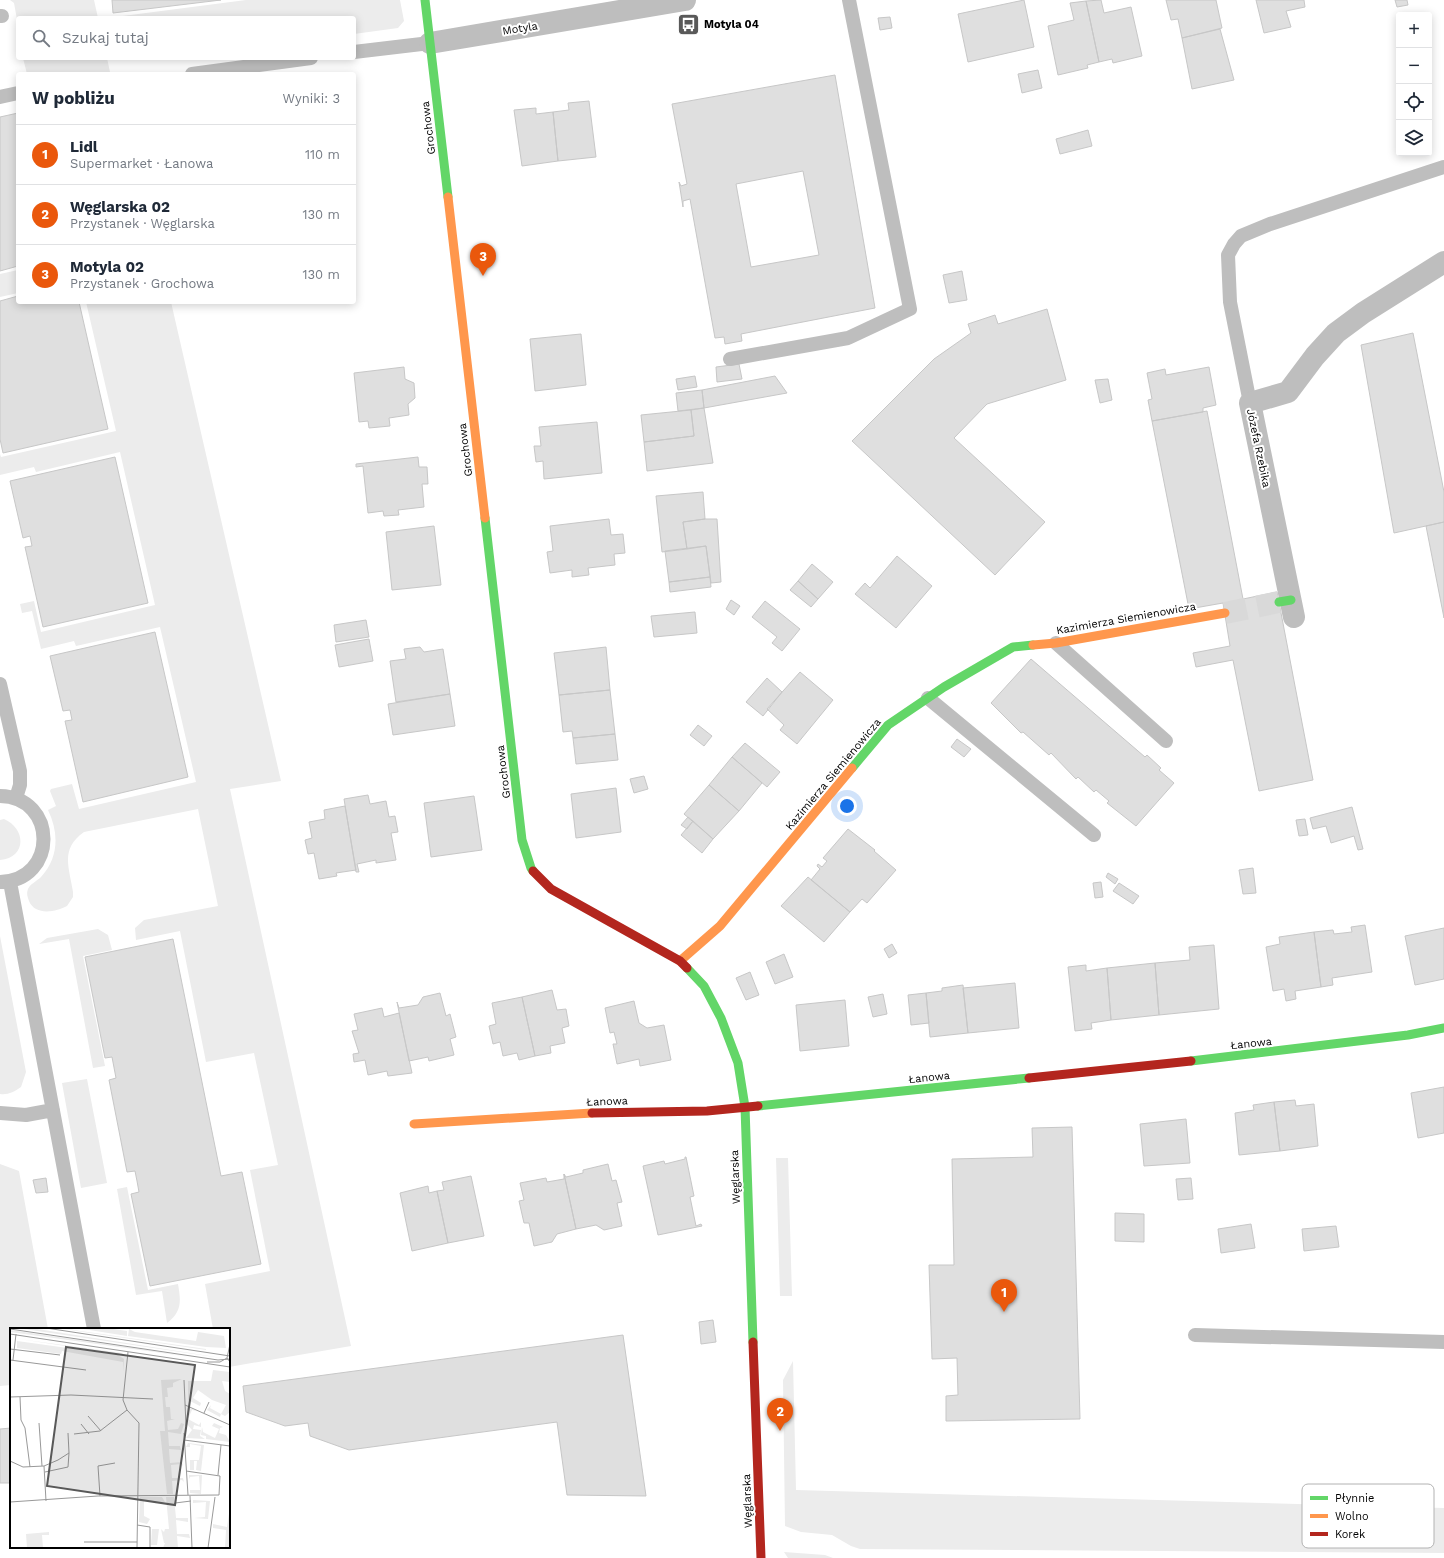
<!DOCTYPE html>
<html lang="pl">
<head>
<meta charset="utf-8">
<style>
  :root { --surface:#fff; --page:#f6f6f7; --text:#1f2937; --muted:#747a83; --line:#e0e1e3; --accent:#ea580c }
  body { margin:0; font-family:"Work Sans",sans-serif; background:var(--page); color:var(--text) }
  .controls { position:absolute; right:12px; top:12px; display:grid; overflow:hidden; border-radius:4px; box-shadow:0 2px 10px #0003 }
  .controls button { width:36px; height:36px; display:grid; place-items:center; padding:0; border:0; border-bottom:1px solid var(--line); background:var(--surface); color:var(--text); font:20px sans-serif }
  .you { position:absolute; left:847px; top:806px; width:14px; height:14px; margin:-10px; border:3px solid #fff; border-radius:50%; background:#1a73e8; box-shadow:0 0 0 6px #1a73e833 }
  .badge { display:grid; place-items:center; width:26px; height:26px; border-radius:50%; background:var(--accent); color:#fff; font-size:13px; font-weight:700 }
  .pin { position:absolute; translate:-50% -33px; filter:drop-shadow(0 1px 2px #0008) }
  .pin::after { content:''; position:absolute; top:21px; width:14px; height:12px; background:inherit; clip-path:polygon(0 0,100% 0,50% 100%) }
  .list { margin:0; padding:0; list-style:none }
  h2 { display:flex; justify-content:space-between; align-items:center; height:52px; margin:0; padding:0 16px; font-size:17px }
  h2 small { font-size:13px; font-weight:400; color:var(--muted) }
  .list li { display:grid; grid-template-columns:26px 1fr auto; gap:12px; align-items:center; box-sizing:border-box; height:60px; padding:0 16px; border-top:1px solid var(--line) }
  .list b { display:block; font-size:15px; white-space:nowrap }
  .list p { margin:0; font-size:13px; white-space:nowrap; color:var(--muted) }
  .list em { font-size:13px; font-style:normal; color:var(--muted) }
  .icon { flex:none; width:22px; height:22px; fill:none; stroke:currentColor; stroke-width:2; stroke-linecap:round; stroke-linejoin:round }
  .map { position:relative; flex:none; width:1444px; height:1558px; overflow:hidden }
  .search { position:absolute; background:var(--surface); box-shadow:0 2px 10px #0003; left:16px; top:16px; width:340px; height:44px; display:flex; align-items:center; gap:10px; box-sizing:border-box; padding:0 14px; border-radius:4px; color:var(--muted); font-size:15px }
  .panel { position:absolute; background:var(--surface); box-shadow:0 2px 10px #0003; left:16px; top:72px; width:340px; height:232px; border-radius:4px }
  .map>svg:first-child { display:block }
  .green { fill:#ececec }
  .building { fill:#dfdfdf; stroke:#c7c7c7; fill-rule:evenodd }
  .lines { fill:none; stroke-linecap:round; stroke-linejoin:round }
  .secondary-tunnel { stroke:#d9d9d9; stroke-width:22; stroke-dasharray:22 11; stroke-linecap:butt }
  .lane { stroke:#bebebe; stroke-width:14 }
  .street { stroke:#bebebe; stroke-width:22 }
  .fast { stroke:#63d668; stroke-width:9 }
  .slow { stroke:#ff974d; stroke-width:9 }
  .jam { stroke:#b3261e; stroke-width:9 }
  .labels { text-anchor:middle; stroke-width:4; stroke-linejoin:round; paint-order:stroke }
  .poi-label { font-size:11px; font-weight:bold; fill:#000; stroke:#fff; text-anchor:start }
  .street-label { font-size:11px; fill:#000; stroke:#fff }
  .inset-road { fill:none; stroke:#999; stroke-width:1 }
  .view { fill:#595959; fill-opacity:0.15; stroke:#595959; stroke-width:2 }
  .inset-edge { fill:none; stroke:#000; stroke-width:2 }
  .key { fill:#fff; stroke:#b2b2b2; stroke-width:1 }
  .key-label { font-size:11px; fill:#000 }
</style>
</head>
<body>
<div class="map">
<svg width="1444" height="1558" viewBox="0 0 1444 1558">
  <rect width="100%" height="100%" fill="#fff"/>
  <path class="green" d="M10,0h84l4,18h-80v7l-4,-22z
    M246,0h154l4,21 -6,7 -44,6v-16l-239,-1z
    M23,58h84l3,14 -83,2z
    M18,270v23l-18,4v-23z
    M86,302h85l110,479 -51,8 121,557 -122,21v-38h-16l-8,-45 65,-13 -20,-101 28,-5 -24,-112 -48,9 -26,-131 -44,9 -1,-12 9,-8 74,-14 -20,-97 -114,23c-24,17 -15,35 -11,60v5l-6,9c-11,6 -32,10 -38,-5 -1,-3 -3,-7 -1,-12 2,-5 9,-8 13,-12 18,-20 18,-44 7,-67l8,-4 -6,-15 1,-2 21,-5 7,25 117,-27 -36,-155 -84,19 -2,-5 -33,8 -9,-38 -10,2 -2,-9 14,-3 7,31 114,-27 -35,-153 -84,20 -2,-5 -34,8v-21l1,3 115,-26z
    M4,819c23,10 22,39 -4,41v-40z
    M98,929l10,6 4,15 -29,6 22,110 -12,2 -24,-129 -30,5 8,-6z
    M0,936l26,136 -5,15c-7,5 -13,8 -21,7z
    M87,1079l20,104 -26,5 -19,-105z
    M776,1158h12l4,138h-12z
    M0,1164l19,7 29,158h-37v56l-11,1z
    M127,1187l21,103 30,-6c3,17 4,28 -11,39l-5,-32 -26,4 -19,-106z
    M793,1361l3,129 648,18v45l-584,-4 -9,-3 -19,-11 -31,-3 -16,-6 -2,-146z
    M784,1552l41,3 8,3h-45z"/>
  <path class="building" d="M112,0h109l-108,13z
    M1024,0l10,47 -66,15 -10,-48z
    M1101,0l3,13 27,-6 11,49 -29,7 -1,-4 -13,3 -13,-61z
    M1166,0h50l6,28 -40,10 -4,-19 -7,1z
    M1256,0h48l1,7 -19,4 5,16 -27,6z
    M1395,0h12l1,5 -11,2z
    M1086,1l13,61 -12,3 1,3 -30,7 -10,-49 26,-6 -4,-17z
    M890,17l2,11 -12,2 -2,-12z
    M1220,29l14,51 -42,9 -10,-51z
    M1038,70l4,18 -20,5 -4,-19z
    M835,75l40,233 -134,26 1,7 -17,3 -1,-7 -9,1 -25,-139 -7,2v6l-4,-25 2,4 6,-2 -15,-80zM803,171l16,84 -68,12 -15,-83z
    M589,101l7,56 -38,4 -5,-49 16,-2 -1,-7z
    M536,108v6l17,-2 5,49 -36,5 -8,-56z
    M18,113v153l-18,5v-154z
    M1088,130l4,16 -32,8 -4,-15z
    M962,271l5,29 -18,3 -6,-28z
    M18,296v6h61l29,127 -105,24 -3,-14v-138z
    M1047,309l19,71 -79,24 -33,34 91,84 -50,53 -143,-134 82,-82 37,-26 -3,-9 27,-9 3,9z
    M1413,333l31,159v30l-50,11 -33,-188z
    M581,334l5,51 -51,6 -5,-52z
    M739,364l3,15 -25,3 -1,-15z
    M404,367l1,12 9,4 1,15 -7,6 1,11 -20,3 1,8 -21,2 -1,-7 -9,1 -5,-49z
    M1209,367l7,38 -13,3v4l-51,9 -4,-21 4,-1 -5,-26 18,-4 1,6z
    M695,376l2,11 -19,3 -2,-11z
    M775,376l12,17 -83,15 -2,-18z
    M1108,379l4,21 -12,3 -5,-23z
    M702,390l2,18 -26,3 -2,-18z
    M704,408l9,55 -66,8 -3,-29 50,-6 -3,-26z
    M691,410l3,26 -50,6 -3,-27z
    M1207,411l36,188 34,-7 36,188 -54,11 -26,-131 -37,7 -3,-14 37,-7 -7,-43 -34,6 -37,-188z
    M597,422l5,51 -58,6 -1,-18 -7,1 -2,-16h7l-2,-19z
    M115,457l33,146 -105,24 -18,-80 7,-1 -2,-10 -7,2 -13,-57z
    M418,457l1,10h8l1,17h-6l2,23 -26,3 1,5 -15,1 -1,-5 -15,2 -5,-47 -7,1v-3z
    M703,492l2,27 -22,3 4,27 -25,3 -6,-56z
    M609,519l2,16 12,-1 2,19 -11,1 1,11 -27,3 1,7 -17,2v-7l-22,3 -3,-21 6,-1 -3,-25z
    M705,519h12l4,63 -10,1 -5,-37 -19,3 -4,-27z
    M1444,522v96l-18,-92z
    M434,526l7,59 -49,5 -6,-58z
    M706,546l4,31 -41,5 -4,-31z
    M897,556l35,30 -36,42 -41,-34 10,-11 5,5z
    M812,564l21,18 -15,17 -20,-18z
    M710,577l1,10 -41,5 -1,-10z
    M798,581l20,18 -7,8 -21,-17z
    M731,600l9,6 -6,9 -8,-6z
    M765,601l35,28 -18,22 -10,-8 5,-6 -25,-20z
    M695,612l2,21 -43,4 -3,-21z
    M366,620l3,17 -33,5 -2,-17z
    M155,632l33,145 -105,25 -18,-81 7,-1 -2,-10 -7,1 -13,-55z
    M369,639l4,22 -34,6 -4,-22z
    M420,647l4,5 19,-3 7,45 -54,8 -6,-41 16,-2 -2,-10z
    M606,647l4,43 -51,5 -5,-42z
    M1031,659l114,98 2,-2 14,13 -2,2 15,13 -38,43 -29,-23 2,-2 -13,-11 -2,2 -16,-15 -2,2 -25,-26 -2,2 -26,-23 -2,1 -30,-30z
    M800,672l33,28 -36,44 -17,-14 4,-5 -17,-16z
    M767,678l15,14 -19,24 -17,-14z
    M610,690l5,44 -42,4 -1,-7 -9,1 -4,-37z
    M450,694l5,32 -62,9 -5,-31z
    M698,725l14,11 -8,10 -14,-11z
    M615,734l3,26 -42,4 -3,-26z
    M957,739l14,10 -7,8 -13,-10z
    M745,743l35,29 -13,15 -35,-30z
    M732,757l30,26 -23,28 -30,-26z
    M644,776l4,13 -14,4 -4,-14z
    M709,785l30,26 -26,28 -29,-25z
    M616,788l5,44 -45,6 -5,-44z
    M368,795l2,9 16,-3 3,16 6,-1 3,16 -7,1 5,27 -20,3v-3l-19,4 2,8h-3l-12,-73z
    M474,796l8,54 -51,7 -7,-54z
    M345,806l11,64 -20,3 1,3 -18,3 -5,-26 -6,1 -3,-14 7,-2 -3,-16 16,-3 -1,-9z
    M1352,807l11,42 -5,1 -4,-14 -23,7 -5,-17 -13,3 -3,-11z
    M688,817l5,4 -6,8 -6,-4z
    M1305,819l3,16 -9,1 -3,-16z
    M693,821l20,18 -11,14 -21,-18z
    M848,829l27,21 -1,1 22,19 -29,33 -5,-4 -12,13 -39,-32 9,-11 -3,-3 1,-2 4,3 5,-6 -4,-3z
    M1253,868l3,25 -13,1 -4,-24z
    M1108,873l10,6 -3,5 -9,-7z
    M808,877l42,35 -26,30 -43,-36z
    M1101,882l2,15 -8,1 -2,-15z
    M1119,883l20,13 -6,8 -20,-13z
    M1365,925l7,47 -40,6 1,7 -12,2 -7,-55 19,-2 1,4 18,-2 -1,-5z
    M1444,928v51l-29,6 -10,-49z
    M1314,932l7,55 -26,4 1,8 -10,2 -2,-12 -11,2 -7,-44 14,-3 -1,-7z
    M173,939l48,237 21,-4 19,92 -111,22 -19,-92 8,-2 -2,-11 -2,-10 -8,1 -18,-92 7,-2 -4,-21 -7,1 -20,-101z
    M892,944l5,9 -8,5 -5,-9z
    M1214,945l5,64 -60,6 -4,-52 35,-3 -1,-13z
    M784,954l9,23 -18,7 -9,-22z
    M1155,963l4,52 -48,5 -4,-52z
    M1086,965v6l21,-3 4,52 -20,3 1,6 -17,2 -7,-64z
    M750,972l9,23 -13,5 -10,-22z
    M1015,983l4,45 -51,5 -5,-45z
    M963,985l5,48 -38,4 -4,-44 16,-2v-3z
    M552,990l5,20 9,-1 3,17 -7,2 3,15 -15,3 1,7 -16,3 -13,-59z
    M440,993l6,23 4,-2 6,23 -6,2 4,16 -25,6 -1,-4 -19,4 -12,-59 2,6 19,-3 5,-8z
    M926,993l3,30 -18,2 -3,-30z
    M883,994l4,20 -14,3 -5,-20z
    M522,997l13,59 -16,4 -2,-7 -14,3 -3,-14 -7,2 -4,-18 7,-2 -4,-21z
    M845,1000l4,46 -49,5 -4,-46z
    M634,1001l5,22 8,5 17,-3 7,35 -31,6 -1,-7 -22,5 -4,-20h4l-3,-12 -4,1 -5,-25z
    M382,1008l2,9 15,-4 13,60 -24,3 -1,-5 -19,4 -3,-15 -11,2 -1,-8 6,-1 -7,-22 6,-1 -4,-16z
    M1444,1087v46l-26,5 -7,-45z
    M1295,1100l1,6 18,-2 4,42 -38,5 -6,-49z
    M1274,1102l6,49 -41,4 -4,-42 19,-3 -1,-5z
    M1186,1119l4,44 -46,3 -4,-42z
    M1072,1127l8,292 -134,2v-25l12,-1 -1,-37 -25,1 -3,-94h25l-2,-106 81,-2 -1,-29z
    M685,1157h1l8,39 -4,1 6,29 5,-2 1,2 -44,9 -15,-69 21,-5 1,3 20,-5z
    M608,1164l4,17 4,-1 6,22 -5,1 5,23 -18,4 -8,-5 -20,4 -12,-55 2,3 17,-4v-3z
    M564,1174l12,55 -19,5 -5,8 -18,4 -5,-23h-5l-5,-22 5,-1 -4,-17 26,-5 1,4 17,-3z
    M471,1176l13,60 -36,7 -11,-52 7,-1 -2,-8z
    M46,1178l2,14 -12,1 -3,-13z
    M1191,1178l2,21 -15,1 -2,-21z
    M428,1186l1,7 8,-2 11,52 -36,8 -12,-58z
    M1115,1213l29,1v28l-29,-1z
    M1251,1224l4,24 -34,5 -3,-24z
    M1336,1226l3,21 -35,4 -2,-22z
    M713,1320l3,22 -15,2 -2,-22z
    M623,1335l23,161 -79,-1 -10,-73 -208,28 -39,-14 -2,-13 -23,3 -39,-14 -3,-26z
    M11,1428v55h-11v-54z"/>
  <g class="lines">
    <path class="secondary-tunnel" d="M1225,613l54,-11"/>
    <path class="lane" d="M0,16h2
      M354,52l76,-9
      M192,74l119,-16
      M0,97l18,-4
      M730,359l118,-21 62,-29 -61,-309
      M1250,403l-20,-101 -2,-47 6,-11 7,-8 29,-12 174,-57
      M1056,643l110,98
      M0,684l20,87v14l-4,13
      M928,698l166,137
      M0,796c58,1 58,85 0,86
      M10,882l84,447
      M0,1113l26,2 27,-5
      M1195,1335l249,7"/>
    <path class="street" d="M430,43l255,-43
      M1294,617l-44,-214 38,-11 27,-36 21,-23 27,-20 81,-51"/>
    <path class="fast" d="M425,0l23,197
      M485,518l37,322 9,28 2,3
      M1279,602l12,-2
      M852,768l36,-43 56,-38 69,-40 20,-2
      M687,968l17,18 17,32 17,45 7,44 8,235
      M1191,1061l217,-26 36,-7
      M758,1106l271,-28"/>
    <path class="slow" d="M448,197l37,321
      M1033,645l23,-2 169,-30
      M680,961l40,-35 132,-158
      M414,1124l178,-11"/>
    <path class="jam" d="M533,871l18,18 129,72 7,7
      M1029,1078l162,-17
      M592,1113l115,-2 51,-5
      M753,1342l8,216"/>
  </g>
  <defs>
    <symbol id="bus-square" viewBox="-11 -11 22 22"><rect x="-9" y="-9" width="18" height="18" rx="4" fill="#595959" stroke="#fff"/><path d="M-5-6H5V4H4V6H2V4H-2V6H-4V4H-5ZM-3.5-4V0h7V-4ZM-3.5 1.2v1.5H-2V1.2ZM2 1.2v1.5H3.5V1.2Z" fill="#fff"/></symbol>
  </defs>
  <g fill-rule="evenodd">
    <use href="#bus-square" x="676" y="12" width="25" height="25"/>
  </g>
  <g class="labels">
    <g class="poi-label">
      <text x="704" y="28">Motyla 04</text>
    </g>
    <g class="street-label">
      <text transform="translate(520 28) rotate(-9)" y="4">Motyla</text>
      <text transform="translate(428 128) rotate(-97)" y="4">Grochowa</text>
      <text transform="translate(1259 448) rotate(78)" y="4">Józefa Rzebika</text>
      <text transform="translate(465 450) rotate(-97)" y="4">Grochowa</text>
      <text transform="translate(1126 618) rotate(-10)" y="4">Kazimierza Siemienowicza</text>
      <text transform="translate(503 772) rotate(-97)" y="4">Grochowa</text>
      <text transform="translate(833 774) rotate(-50)" y="4">Kazimierza Siemienowicza</text>
      <text transform="translate(1251 1043) rotate(-6)" y="4">Łanowa</text>
      <text transform="translate(929 1077) rotate(-6)" y="4">Łanowa</text>
      <text transform="translate(607 1101) rotate(-2)" y="4">Łanowa</text>
      <text transform="translate(735 1177) rotate(-92)" y="4">Węglarska</text>
      <text transform="translate(747 1501) rotate(-92)" y="4">Węglarska</text>
    </g>
  </g>
  <g transform="translate(10 1328)">
    <rect width="220" height="220" fill="#fff"/>
    <path d="M7,0h14l191,30h-1zM50,0l146,21v1l-129,-19zM67,0h30l20,3v5zM119,1l6,3 61,9 2,-9 26,4 2,12 -20,-1 -78,-11zM0,2l124,18 57,9 -181,-25zM9,11l103,14 3,3 -7,-2zM7,13l101,14 6,4 -1,13v-10l-61,-11 -1,3 -44,-6zM203,42l17,2v10l-8,-1 3,10 5,3v18l-5,4 -4,-2 -1,3 -13,-7 4,-5 -1,3 11,6 5,-9 -14,-5 -14,-10 -5,8 8,5 -1,3 -12,-6v-19h23zM172,51l-9,4v4l-6,1 1,9h-3l1,10h4l1,12h4l-8,2 1,9 10,-1 3,-6 3,1 -3,10 -13,-2 1,14h11l1,4 -12,-1 1,14 12,-1 1,4 -2,-2 -10,1 1,13h11l1,4 -2,-2 -10,1 1,13h-6l-7,-63h5l-4,-51zM177,79l10,4 -5,-1 -4,9 11,6 2,-3v5l-7,-2 -1,4 8,1 -1,6 5,3 -19,-1 6,-8 -5,-6zM204,95l9,4 -3,1 -1,5 7,2 4,7 -24,-3v-3l-5,-1 1,-8 1,5 12,6 4,-9 -7,-3zM178,115l16,2 -3,26 -5,-1 1,-9h-3v9h-4v-10h9l2,-14 -11,-2v3h-4zM179,147h13l-1,19 -11,-1v-3h10l-1,-14 -9,1 -1,2zM130,169h22l3,5 -21,-1v15l6,3 -3,5 -8,-2zM156,169h8l2,21h12v4l-12,-2 1,14h12l1,4 -13,-2 1,12h-15l2,-5h-1l-3,-14 3,3 1,-3h4zM183,172l17,1 -2,18 -14,-1 11,-1 1,-15 -13,1zM220,179v41h-5l1,-18 -13,-2v-4l14,3zM142,201h7l-2,16h-6zM39,204v3h-7l1,13h-16l-1,-14z" fill="#ececec"/>
    <path class="inset-road" d="M36,0l184,28M0,1l208,31 12,-1M0,6l220,33M220,16l-3,14 3,4M0,21l50,6M118,24l-5,48 4,10 12,13 -2,125M0,32l76,10M3,32l3,-26M197,34h13l7,-4M174,52l2,46M0,69l61,-2 82,4M10,69l1,23 4,8 5,39M175,77l45,20M194,85l5,-11M78,88l13,15M29,95l3,43M71,96l8,10M174,105l4,62M64,106l26,-3 27,-21M174,112l46,6M0,133l13,6 21,-1 14,-6 11,-7 -1,-20M34,138l2,35M35,144l23,-5 1,-14M208,147l3,-30M90,168l-2,-30 17,-3M180,168l2,52M0,174l88,-6 121,-1 1,-19 -34,-5M165,175l16,-2M127,197l13,2v21M74,214h53M198,220l7,-51"/>
    <path class="view" d="M56,19l129,18 -20,140 -128,-19z"/>
    <rect width="220" height="220" class="inset-edge"/>
  </g>
  <rect x="1302" y="1484" width="132" height="64" rx="6" class="key"/>
  <rect x="1310" y="1496" width="18" height="4" fill="#63d668"/>
  <rect x="1310" y="1514" width="18" height="4" fill="#ff974d"/>
  <rect x="1310" y="1532" width="18" height="4" fill="#b3261e"/>
  <g class="key-label">
    <text x="1335" y="1502">Płynnie</text>
    <text x="1335" y="1520">Wolno</text>
    <text x="1335" y="1538">Korek</text>
  </g>
</svg>
<div class="controls">
<button>+</button>
<button>−</button>
<button><svg class="icon" aria-label="locate" viewBox="0 0 24 24"><circle cx="12" cy="12" r="6"/><path d="M12 2v4M12 18v4M2 12h4M18 12h4"/></svg></button>
<button><svg class="icon" aria-label="layers" viewBox="0 0 24 24"><path d="M12 4l9 5-9 5-9-5zM3 14l9 5 9-5"/></svg></button>
</div>
<div class="you"></div>
<div class="pin badge" style="left:1004px;top:1312px">1</div>
<div class="pin badge" style="left:780px;top:1431px">2</div>
<div class="pin badge" style="left:483px;top:276px">3</div>
<div class="search"><svg class="icon" aria-label="search" viewBox="0 0 24 24"><circle cx="10" cy="10" r="6"/><path d="M15 15l6 6"/></svg>Szukaj tutaj</div>
<section class="panel">
<h2>W pobliżu<small>Wyniki: 3</small></h2>
<ul class="list">
<li><span class="badge">1</span><div><b>Lidl</b><p>Supermarket · Łanowa</p></div><em>110 m</em></li>
<li><span class="badge">2</span><div><b>Węglarska 02</b><p>Przystanek · Węglarska</p></div><em>130 m</em></li>
<li><span class="badge">3</span><div><b>Motyla 02</b><p>Przystanek · Grochowa</p></div><em>130 m</em></li>
</ul>
</section>
</div>
</body>
</html>
